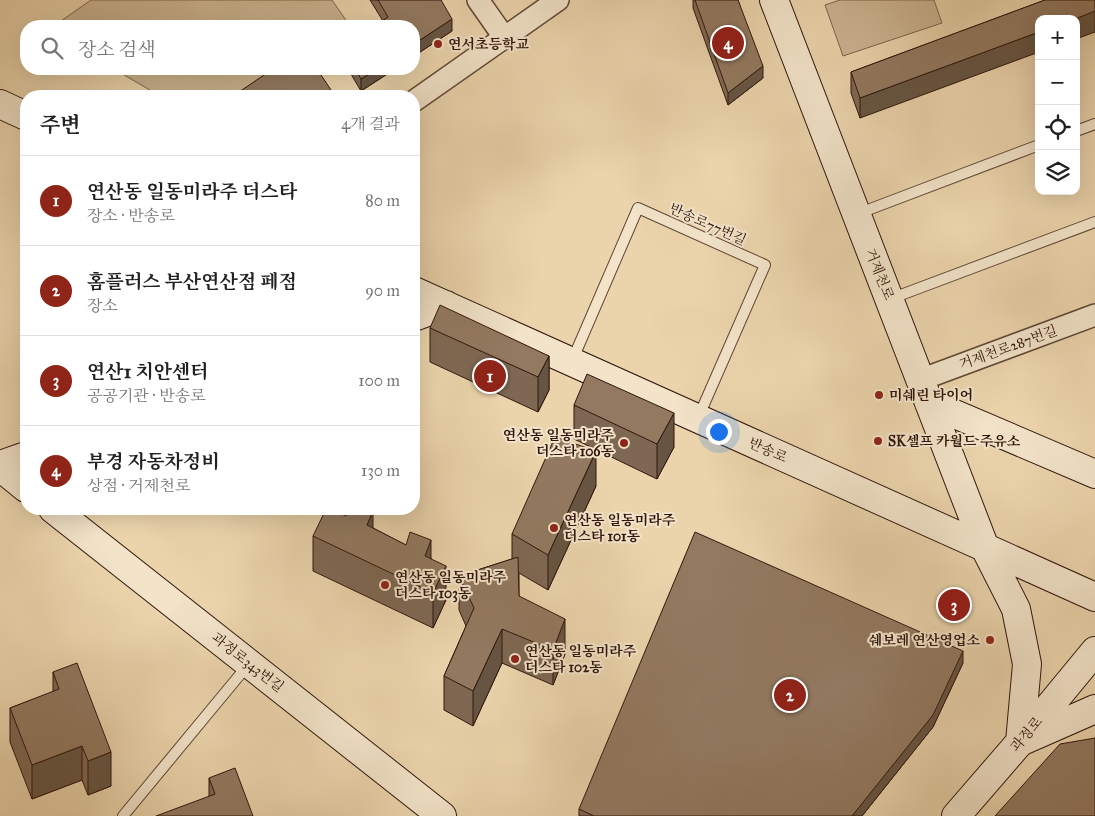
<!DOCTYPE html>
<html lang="ko">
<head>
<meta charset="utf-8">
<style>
  :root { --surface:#fff; --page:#f6f6f6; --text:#202124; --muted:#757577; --line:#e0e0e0; --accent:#8f2418 }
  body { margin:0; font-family:"IM FELL Great Primer","Noto Serif KR",serif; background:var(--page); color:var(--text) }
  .controls { position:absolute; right:15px; top:15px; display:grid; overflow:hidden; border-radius:10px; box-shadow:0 5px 20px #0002 }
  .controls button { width:45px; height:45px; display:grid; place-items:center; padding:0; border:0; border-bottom:1px solid var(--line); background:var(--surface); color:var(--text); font:25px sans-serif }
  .you { position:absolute; left:718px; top:431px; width:18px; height:18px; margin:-12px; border:4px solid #fff; border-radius:50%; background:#1a73e8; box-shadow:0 0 0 8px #1a73e833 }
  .badge { display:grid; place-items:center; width:32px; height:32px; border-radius:50%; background:var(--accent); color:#fff; font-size:16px; font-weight:700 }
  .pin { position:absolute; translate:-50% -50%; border:2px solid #fff; box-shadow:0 1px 5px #0006 }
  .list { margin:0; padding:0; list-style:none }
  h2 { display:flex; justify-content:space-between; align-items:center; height:65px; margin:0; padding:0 20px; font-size:21px }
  h2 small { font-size:16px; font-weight:400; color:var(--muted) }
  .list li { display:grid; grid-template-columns:32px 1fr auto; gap:15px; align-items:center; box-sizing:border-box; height:90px; padding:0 20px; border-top:1px solid var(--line) }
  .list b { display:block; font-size:19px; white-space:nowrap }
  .list p { margin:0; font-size:16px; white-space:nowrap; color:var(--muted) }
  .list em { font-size:16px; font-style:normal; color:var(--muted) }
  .icon { flex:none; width:28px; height:28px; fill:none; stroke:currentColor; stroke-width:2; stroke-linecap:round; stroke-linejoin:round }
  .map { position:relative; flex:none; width:1095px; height:816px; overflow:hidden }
  .search { position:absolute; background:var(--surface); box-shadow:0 5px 20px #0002; left:20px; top:20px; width:400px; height:55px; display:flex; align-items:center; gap:12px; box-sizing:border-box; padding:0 18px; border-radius:20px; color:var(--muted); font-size:19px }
  .panel { position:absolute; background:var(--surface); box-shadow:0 5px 20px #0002; left:20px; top:90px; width:400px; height:425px; border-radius:20px }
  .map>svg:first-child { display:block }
  .green { fill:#cbb491; stroke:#7e654f }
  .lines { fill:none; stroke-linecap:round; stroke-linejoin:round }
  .lane-casing { stroke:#604635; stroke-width:12 }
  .street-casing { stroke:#604635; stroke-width:24 }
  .secondary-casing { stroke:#31160d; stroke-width:30 }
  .lane { stroke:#f2e3c9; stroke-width:10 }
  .street { stroke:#f2e3c9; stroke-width:21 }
  .secondary { stroke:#f2e3c9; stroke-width:28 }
  .wall { fill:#7e6853; stroke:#31160d }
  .shaded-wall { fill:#665543; stroke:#31160d }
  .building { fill:#927960; stroke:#31160d }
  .poi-dot { fill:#8f2418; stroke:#f2e3c9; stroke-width:2 }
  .labels { text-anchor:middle; stroke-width:4; stroke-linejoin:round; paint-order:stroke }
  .poi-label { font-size:14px; font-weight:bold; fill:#31160d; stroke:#f2e3c9; text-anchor:start }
  .street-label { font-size:14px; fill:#31160d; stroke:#f2e3c9 }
</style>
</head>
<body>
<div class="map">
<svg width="1095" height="816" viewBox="0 0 1095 816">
  <rect width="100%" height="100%" fill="#ebd4ac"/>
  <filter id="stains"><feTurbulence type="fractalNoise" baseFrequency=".004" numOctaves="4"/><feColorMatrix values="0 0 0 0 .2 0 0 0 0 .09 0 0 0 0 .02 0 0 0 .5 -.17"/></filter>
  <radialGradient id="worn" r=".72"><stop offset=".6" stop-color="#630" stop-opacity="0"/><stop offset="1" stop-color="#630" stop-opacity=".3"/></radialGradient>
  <path class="green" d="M91,0h241l18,26h-285l-4,-5z
    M840,0h94l8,23 -99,33 -18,-51z
    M114,69h162l-41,27h-75z"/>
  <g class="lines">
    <defs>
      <path id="lane" d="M1076,131l19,-7
        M857,214l182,-69
        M890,299l205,-77
        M572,361l66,-153 127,57 -67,153
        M123,816l125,-151"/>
      <path id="street" d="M478,0l26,37
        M414,101l144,-101
        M920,380l175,-65"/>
      <path id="secondary" d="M774,0l211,548 31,61 11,55 -7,78 75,-33
        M0,104l26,12
        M414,291l681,306
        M414,317l32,-12
        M929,403l166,71
        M0,465l26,-9
        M0,467l26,21
        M53,509l389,307
        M956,816l64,-74 75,-91"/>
    </defs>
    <use href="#lane" class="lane-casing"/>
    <use href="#street" class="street-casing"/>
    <use href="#secondary" class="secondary-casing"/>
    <use href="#lane" class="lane"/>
    <use href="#street" class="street"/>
    <use href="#secondary" class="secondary"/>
  </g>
  <path class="wall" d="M370,0h71l11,31 -38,25v-30l-31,-5z
    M693,0h45l25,78 -35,27 -35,-97z
    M1045,0l-185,118 -9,-25v-21z
    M348,69h47l-34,22z
    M430,328l119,28v34l-11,22 -108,-50z
    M574,405l100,42 -17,32 -83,-40z
    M596,486l-48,104 -29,-17v23l46,58 -12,31 -51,-22 -29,63 -29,-16v-34l22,-50 -7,-16v-34l53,-17v-25z
    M373,528l58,30 15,42 -13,28 -120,-57v-35z
    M963,663l-30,64 -71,89h-283v-7z
    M53,672l58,114 -23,9 -6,-15 -50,19 -22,-57v-34l43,-16z
    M209,778l44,38 -44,-19z"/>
  <path class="shaded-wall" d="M1095,11v21l-19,7v-20h-1z
    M452,19v12l-38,25v-12z
    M1039,32v20l-179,66v-20z
    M763,66v12l-35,27v-12z
    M377,69h18l-34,22v-12z
    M549,356v34l-11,22v-35z
    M674,413v34l-17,32v-35z
    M596,451v35l-48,104v-35z
    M373,511v35l-6,-21z
    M431,540v35l-6,15v-34z
    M446,566v34l-13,28v-35z
    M565,619v35l-12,31v-35z
    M502,629v34l-29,63v-35z
    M963,651v12l-30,64 -71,89h-10z
    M82,746v34l-50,19v-34z
    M111,752v34l-23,9v-34z"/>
  <path class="building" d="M378,0h63l11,19 -38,25v-18h-39l13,-9z
    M695,0h43l25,66 -35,27z
    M1045,0h50v11l-20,8h-36v13l-179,66 -9,-26z
    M273,69h44l18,27h-102z
    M355,69h22l-16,10z
    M440,305l109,51 -11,21 -108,-49z
    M587,374l87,39 -17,31 -83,-39z
    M555,437l41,14 -48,104 -36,-21z
    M326,509h6l14,7 3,-7h18l6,2 -6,14 39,20 4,-13 21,8 -6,16 21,10 -13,27 -120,-57z
    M695,532l268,119 -30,64 -81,101h-258l-15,-7z
    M518,557l1,39 46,23 -12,31 -51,-21 -29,62 -29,-15 30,-68 -15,-32z
    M77,663l34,89 -23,9 -6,-15 -50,19 -22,-57 49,-19 -6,-17z
    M1095,738v78h-100l65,-72z
    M235,768l18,48h-97l59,-22 -6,-16z"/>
  <g class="poi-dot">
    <circle cx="438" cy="44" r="5"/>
    <circle cx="879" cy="395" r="5"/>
    <circle cx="878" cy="441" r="5"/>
    <circle cx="624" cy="443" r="5"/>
    <circle cx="554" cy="528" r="5"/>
    <circle cx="385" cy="585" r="5"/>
    <circle cx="990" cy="640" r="5"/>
    <circle cx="515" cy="659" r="5"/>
  </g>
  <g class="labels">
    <g class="poi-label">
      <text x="448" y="49">연서초등학교</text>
      <text x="889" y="400">미쉐린 타이어</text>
      <text x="614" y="440" text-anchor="end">연산동 일동미라주<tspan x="614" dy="16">더스타 106동</tspan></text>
      <text x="888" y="446">SK셀프 카월드 주유소</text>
      <text x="564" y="525">연산동 일동미라주<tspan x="564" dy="16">더스타 101동</tspan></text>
      <text x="395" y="582">연산동 일동미라주<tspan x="395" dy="16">더스타 103동</tspan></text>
      <text x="980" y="645" text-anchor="end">쉐보레 연산영업소</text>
      <text x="525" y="656">연산동 일동미라주<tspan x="525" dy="16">더스타 102동</tspan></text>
    </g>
    <g class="street-label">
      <text transform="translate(708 224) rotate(24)" y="5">반송로77번길</text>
      <text transform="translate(880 274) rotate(68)" y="5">거제천로</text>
      <text transform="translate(1008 347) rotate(-20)" y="5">거제천로287번길</text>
      <text transform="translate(768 450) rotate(24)" y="5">반송로</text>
      <text transform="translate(248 662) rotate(38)" y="5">과정로343번길</text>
      <text transform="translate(1026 734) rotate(-50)" y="5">과정로</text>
    </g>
  </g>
  <rect width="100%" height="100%" filter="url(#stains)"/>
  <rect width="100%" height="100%" fill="url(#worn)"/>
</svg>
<div class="controls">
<button>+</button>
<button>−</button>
<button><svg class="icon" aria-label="locate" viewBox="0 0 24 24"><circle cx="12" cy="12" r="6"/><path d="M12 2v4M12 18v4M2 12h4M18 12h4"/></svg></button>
<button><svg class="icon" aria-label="layers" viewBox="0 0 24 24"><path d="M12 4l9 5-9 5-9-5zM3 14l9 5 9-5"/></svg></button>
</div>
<div class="you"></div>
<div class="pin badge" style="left:490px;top:376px">1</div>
<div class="pin badge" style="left:790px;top:695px">2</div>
<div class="pin badge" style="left:954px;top:605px">3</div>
<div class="pin badge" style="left:728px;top:43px">4</div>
<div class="search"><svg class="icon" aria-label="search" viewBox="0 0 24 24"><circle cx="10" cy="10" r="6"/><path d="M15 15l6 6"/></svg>장소 검색</div>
<section class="panel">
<h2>주변<small>4개 결과</small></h2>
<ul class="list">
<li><span class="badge">1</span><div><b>연산동 일동미라주 더스타</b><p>장소 · 반송로</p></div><em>80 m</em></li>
<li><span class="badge">2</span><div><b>홈플러스 부산연산점 페점</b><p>장소</p></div><em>90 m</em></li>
<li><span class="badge">3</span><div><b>연산1 치안센터</b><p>공공기관 · 반송로</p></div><em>100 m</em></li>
<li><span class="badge">4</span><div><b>부경 자동차정비</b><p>상점 · 거제천로</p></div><em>130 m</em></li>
</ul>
</section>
</div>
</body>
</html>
